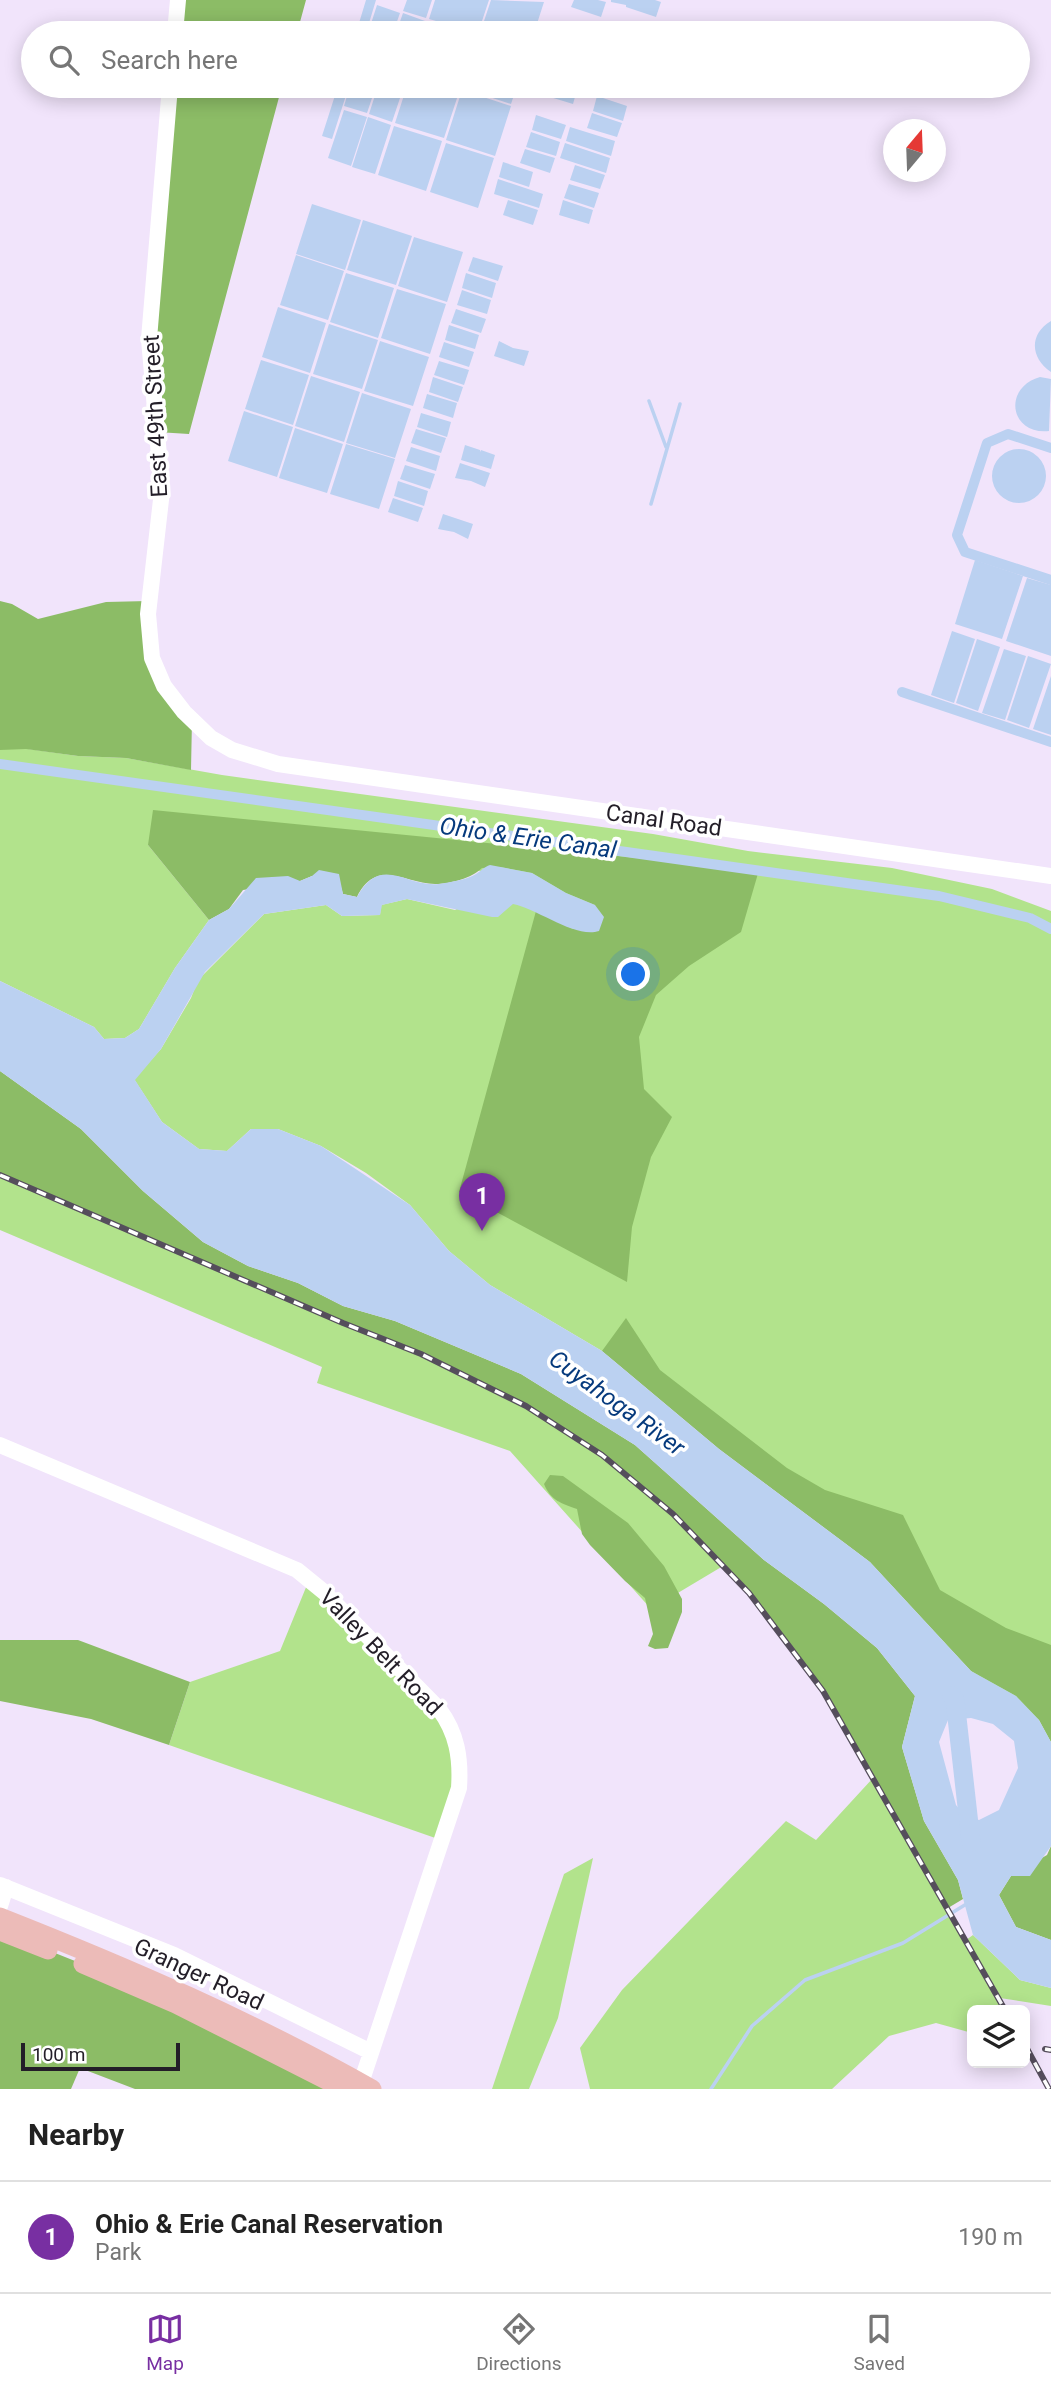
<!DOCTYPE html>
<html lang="en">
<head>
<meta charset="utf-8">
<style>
  :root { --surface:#fff; --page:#f2f2f2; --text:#222; --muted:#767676; --line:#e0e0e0; --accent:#782fa2 }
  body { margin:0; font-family:Roboto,sans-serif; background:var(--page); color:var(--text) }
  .controls { position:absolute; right:21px; bottom:21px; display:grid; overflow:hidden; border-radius:10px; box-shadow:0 4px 18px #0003 }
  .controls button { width:63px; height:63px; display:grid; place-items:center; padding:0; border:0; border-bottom:2px solid var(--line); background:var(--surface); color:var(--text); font:35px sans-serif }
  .compass { position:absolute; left:883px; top:119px; width:63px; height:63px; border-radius:50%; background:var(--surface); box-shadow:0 4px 18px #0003; rotate:19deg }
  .scale { position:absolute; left:21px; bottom:18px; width:159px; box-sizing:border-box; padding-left:7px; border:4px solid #231e28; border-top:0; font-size:19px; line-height:24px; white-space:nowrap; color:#231e28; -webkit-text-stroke:5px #fff; paint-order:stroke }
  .you { position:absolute; left:634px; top:975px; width:24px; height:24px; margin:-18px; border:5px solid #fff; border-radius:50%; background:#1a73e8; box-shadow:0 0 0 10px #1a73e833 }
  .badge { display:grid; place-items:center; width:46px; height:46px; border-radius:50%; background:var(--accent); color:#fff; font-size:23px; font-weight:700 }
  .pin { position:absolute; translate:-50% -58px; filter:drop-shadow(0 2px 4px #0008) }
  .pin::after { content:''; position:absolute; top:37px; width:24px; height:21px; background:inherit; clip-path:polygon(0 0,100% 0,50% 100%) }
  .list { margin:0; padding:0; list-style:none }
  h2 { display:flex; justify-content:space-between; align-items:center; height:91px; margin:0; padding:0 28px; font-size:30px }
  h2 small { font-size:23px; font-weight:400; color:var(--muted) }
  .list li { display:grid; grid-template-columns:46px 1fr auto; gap:21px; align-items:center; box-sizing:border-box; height:112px; padding:0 28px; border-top:2px solid var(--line) }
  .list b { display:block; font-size:26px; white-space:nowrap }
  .list p { margin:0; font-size:23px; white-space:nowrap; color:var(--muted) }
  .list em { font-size:23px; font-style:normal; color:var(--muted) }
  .icon { flex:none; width:38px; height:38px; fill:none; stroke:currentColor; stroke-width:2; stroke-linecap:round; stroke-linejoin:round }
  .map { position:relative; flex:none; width:1051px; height:2089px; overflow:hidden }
  .search { position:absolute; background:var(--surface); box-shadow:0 4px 18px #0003; left:21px; right:21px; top:21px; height:77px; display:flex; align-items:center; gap:18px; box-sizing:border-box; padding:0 24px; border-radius:38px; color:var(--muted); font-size:26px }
  .sheet { height:203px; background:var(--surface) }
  nav { display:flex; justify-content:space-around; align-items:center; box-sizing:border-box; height:98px; border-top:2px solid var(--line); background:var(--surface); font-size:19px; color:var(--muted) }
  nav a { display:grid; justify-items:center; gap:4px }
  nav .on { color:var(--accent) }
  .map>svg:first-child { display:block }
  .green { fill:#b2e38c }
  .forest { fill:#8cbc66 }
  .water { fill:#bbd1f1; fill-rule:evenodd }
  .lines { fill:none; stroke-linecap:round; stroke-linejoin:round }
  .stream { stroke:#bbd1f1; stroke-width:3.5 }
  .canal { stroke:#bbd1f1; stroke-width:10 }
  .river { stroke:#bbd1f1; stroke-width:19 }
  .minor { stroke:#fff; stroke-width:16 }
  .major { stroke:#ecbbb8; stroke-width:19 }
  .rail-casing { stroke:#554e5c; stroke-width:6 }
  .rail { stroke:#fff; stroke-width:3.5; stroke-dasharray:10; stroke-linecap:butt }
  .labels { text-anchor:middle; stroke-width:7; stroke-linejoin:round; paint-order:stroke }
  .street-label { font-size:23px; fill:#231e28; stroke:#fff }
  .water-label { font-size:24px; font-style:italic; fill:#063a7d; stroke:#fff }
</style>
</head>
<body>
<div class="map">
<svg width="1051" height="2089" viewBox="0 0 1051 2089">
  <rect width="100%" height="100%" fill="#f1e4fb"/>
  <path class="green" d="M0,745l78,11 48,2 96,17 431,59 95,17 144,17 100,21 59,22v831l-12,-22 -68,-49 -101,-109 -268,-211 -112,-66 -41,-34 -39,-46 -44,-32 -45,-27 -43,-17h-27l-24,22 -28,-2 -37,-27 -28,-43 27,-30 30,-51 7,-18 66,-66 62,-9 16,11 38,-1 1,-10 26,-6 48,11 65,-36 -372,-29 61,75 -34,48 -36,61 -14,9 -21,1 -10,-12 -94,-46z
    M0,1175l421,179 105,52 76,49 71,59 50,52 -72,43 -141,-158 -193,-68 5,-16 -322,-137z
    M309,1580l130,129 21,53 -19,78 -272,-95 21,-63 90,-31z
    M873,1778l93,162 7,-5 47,45 31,8v18l-51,-8 5,12h-33v23l-36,-10 -47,13 -57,53h-242l-10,-41 42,-58 164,-169 30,19z
    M593,1858l-35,160 -29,71h-37l72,-215z"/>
  <path class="forest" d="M178,0h128l-9,33h-122z
    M170,86h112l-93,348 -32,-2 -8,-93z
    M0,601l12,3 26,15 68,-17 42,-1 4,57 40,62 -1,50 -65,-12 -48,-2 -52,-7 -26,1z
    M153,810l606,60 -18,62 -52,34 -33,29 -17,42 5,52 28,28 -21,40 -19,70 -5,55 -168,-90 77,-281 37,18 22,-24 -29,-12 -34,-20 -32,-6 -18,1c-10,10 -32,16 -47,16 -30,0 -58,-27 -78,13l-14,-3 -3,-10 -28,-8 -12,5 -57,9 -14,19 -20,11 -61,-75z
    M0,1071l81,58 62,62 60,51 45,24 50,17 45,23 52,15 126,53 114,71 129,115 60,44 53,44 38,48 -13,51 22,74 34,59 5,19 -15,9c-62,-107 -119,-222 -200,-316 -63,-73 -139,-139 -223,-186 -75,-42 -154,-73 -233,-106 -97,-42 -195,-83 -292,-125z
    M626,1318l34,52 127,98 38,22 78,25 37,75 66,38 45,17v97l-12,-22 -23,-24 -45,-25 -101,-109 -151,-113 -117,-98z
    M550,1475l13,1 65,47 36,43 18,33v13l-14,36 -13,1 -7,-3 5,-12 -8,-36 -20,-17 -35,-36 -8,-11 -5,-25c-16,-6 -26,-8 -33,-25z
    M0,1640h78l112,42 -21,63 -78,-26 -91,-18z
    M1051,1846v94l-35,-13 -17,-32 12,-19 36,-21z
    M0,1931l90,36 254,122h-209l-55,-21 -9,21h-71z"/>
  <path class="water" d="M366,0h10l-10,33h-10z
    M407,0h25l-6,18 -23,-7z
    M435,0h54l-11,33 -49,-14z
    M491,0l53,2 -10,31h-54z
    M574,0h24l8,2 -5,15 -30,-10z
    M611,0h44l6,2 -5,15 -30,-10v-2l-15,-3z
    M377,5l23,8 -7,20h-25z
    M403,13l22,8 -4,12h-25z
    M338,86h11l-17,53 -10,-3z
    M350,86h26l-9,27 -23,-7z
    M378,86h26l-12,36 -23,-8z
    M407,86h43l10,3 -16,49 -49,-15z
    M463,86h54l-6,18 -49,-16z
    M529,86h36l12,4 -4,14 -46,-14z
    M462,90l49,16 -16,50 -49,-16z
    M597,96l30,10 -4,15 -30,-10z
    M344,110l23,7 -16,49 -23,-8z
    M592,113l30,10 -5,14 -30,-9z
    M536,115l30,10 -5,14 -29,-9z
    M368,117l23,8 -16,49 -23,-7z
    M394,126l48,15 -16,50 -48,-16z
    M570,127l45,14 -4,15 -45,-15z
    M531,132l29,10 -4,14 -30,-9z
    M446,143l48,15 -16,50 -48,-16z
    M565,143l45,15 -4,15 -46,-15z
    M525,149l30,9 -5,15 -30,-10z
    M503,162l30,10 -4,15 -30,-10z
    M575,165l30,10 -5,14 -30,-9z
    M498,179l45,15 -4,14 -45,-14z
    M569,184l30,9 -5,15 -30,-10z
    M508,200l30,10 -5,15 -30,-10z
    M563,200l30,10 -4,14 -30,-9z
    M312,204l49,16 -16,50 -49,-16z
    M363,220l49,16 -16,49 -49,-15z
    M414,237l49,15 -16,50 -49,-16z
    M296,255l48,16 -16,49 -48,-15z
    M473,257l30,9 -5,15 -30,-10z
    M346,273l48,15 -16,50 -48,-16z
    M466,273l30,10 -4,15 -30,-10z
    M397,289l49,15 -16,50 -49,-16z
    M462,290l29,10 -4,14 -30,-9z
    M278,307l48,16 -16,50 -48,-16z
    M456,309l30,10 -5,14 -30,-10z
    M1051,321v51c-21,-14 -22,-38 0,-51z
    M329,324l49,16 -16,49 -49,-15z
    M449,325l30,10 -4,14 -30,-9z
    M380,341l49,16 -16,49 -49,-15z
    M499,341l14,7 16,3 -5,15 -30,-10z
    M444,342l30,10 -5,15 -30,-10z
    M261,360l48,15 -16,50 -48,-16z
    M439,361l30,9 -5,15 -30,-10z
    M311,376l49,16 -16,50 -49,-16z
    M433,377l30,10 -5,15 -29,-10z
    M1040,377l11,2 -2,52c-39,4 -47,-43 -9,-54z
    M362,393l49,16 -16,49 -49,-15z
    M427,394l30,9 -4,15 -30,-10z
    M244,411l49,16 -16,50 -49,-16z
    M421,413l30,9 -4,15 -30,-10z
    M295,428l48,16 -16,49 -48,-15z
    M416,429l30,9 -5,15 -30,-10z
    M346,444l49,15 -16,50 -49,-15z
    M465,445l15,5v2l1,-2 14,5 -4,14 -30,-9z
    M411,447l29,9 -4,15 -30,-10z
    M992 476a27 27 0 1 1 54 0a27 27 0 1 1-54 0Z
    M460,463l30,10 -5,14 -14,-6 -16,-3z
    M405,465l30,9 -5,15 -30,-10z
    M398,481l30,10 -4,15 -30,-10z
    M393,498l30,10 -5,14 -30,-10z
    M443,514l30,10 -5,15 -14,-7 -16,-3z
    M975,560l48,16 -21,63 -47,-15z
    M1027,578l24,7v71l-45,-15z
    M952,631l23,8 -21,64 -23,-8z
    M977,639l23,8 -22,64 -22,-8z
    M1004,649l22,7 -21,64 -23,-7z
    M1028,656l23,8 -22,64 -22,-8z
    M1051,676v59l-18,-6z
    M490,865l42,8 34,20 29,12 9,12 -5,14c-23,8 -61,-22 -86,-27l-15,13h-6l-85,-18 -25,6 -2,10 -38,1 -16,-11 -62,9 -59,58 -44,77 -26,31 27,42 37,27 28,2 24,-22h27l43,17 89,59 39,46 41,34 112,66 117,98 151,113 101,109 45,25 23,24 12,22v104l-21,30h-19l-12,19 17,32 35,13v48l-31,-8 -47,-45 -15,-55 -34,-59 -22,-74 13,-51 -38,-48 -53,-44 -60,-44 -129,-115 -114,-71 -126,-53 -52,-15 -45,-23 -50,-17 -45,-24 -60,-51 -62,-62 -81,-58v-90l94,46 10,12 21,-1 14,-9 36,-61 34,-48 20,-11 27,-31 32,-2 12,5 12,-5 7,-6 20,4 4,20 14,3c24,-44 50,-9 82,-13 11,-2 28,-4 37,-10 6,-4 8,-7 14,-9zM971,1718l22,6 21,17 4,27 -19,42 -20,10 -14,-4 -9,-11 -17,-63 9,-22z"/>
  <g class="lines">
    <path class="stream" d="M649,401l17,46
      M651,504l29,-100
      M711,2089l41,-63 53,-46 98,-37 65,-40"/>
    <path class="canal" d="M1051,448l-43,-14 -21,9 -30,92 8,17 86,28
      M902,692l149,50
      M0,764l939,132 91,22 21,11"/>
    <path class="river" d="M952,1696l3,4 16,142"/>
    <path class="minor" d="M175,33l3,-33
      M170,86l-21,253 13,152 -14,123 4,44 12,28 20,26 27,26 21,12 46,14 773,112
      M0,1445l297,125 27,22 115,117c18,24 22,49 20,79l-100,301
      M0,1885l174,70 197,97
      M0,1906l6,-19"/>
    <path class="major" d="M0,1917c127,50 252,104 372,172
      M0,1931l48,19
      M83,1964l93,40 168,85"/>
    <defs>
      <path id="rail" d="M0,1175l343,148 78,31 105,52 76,49 71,59 76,79 74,98 182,319
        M1025,2045l24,44
        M1045,2049l6,1"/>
    </defs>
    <use href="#rail" class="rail-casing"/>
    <use href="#rail" class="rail"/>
  </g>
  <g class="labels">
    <g class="street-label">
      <text transform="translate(155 416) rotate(-93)" y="8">East 49th Street</text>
      <text transform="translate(664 820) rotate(8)" y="8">Canal Road</text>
      <text transform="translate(381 1652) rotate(46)" y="8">Valley Belt Road</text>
      <text transform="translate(199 1974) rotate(25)" y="8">Granger Road</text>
    </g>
    <g class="water-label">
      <text transform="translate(528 838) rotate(8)" y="8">Ohio &amp; Erie Canal</text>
      <text transform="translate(617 1403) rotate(36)" y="8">Cuyahoga River</text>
    </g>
  </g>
</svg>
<div class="controls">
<button><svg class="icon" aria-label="layers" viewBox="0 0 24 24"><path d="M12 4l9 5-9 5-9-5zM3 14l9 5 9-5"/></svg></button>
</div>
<svg class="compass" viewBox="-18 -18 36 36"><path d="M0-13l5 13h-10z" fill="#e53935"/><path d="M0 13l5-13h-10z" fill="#767676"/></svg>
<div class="scale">100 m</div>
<div class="you"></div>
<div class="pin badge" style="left:482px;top:1231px">1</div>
<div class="search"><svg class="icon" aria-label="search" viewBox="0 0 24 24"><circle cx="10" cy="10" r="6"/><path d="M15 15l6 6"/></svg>Search here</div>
</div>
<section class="sheet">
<h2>Nearby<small></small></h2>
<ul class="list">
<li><span class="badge">1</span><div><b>Ohio &amp; Erie Canal Reservation</b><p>Park</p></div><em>190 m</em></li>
</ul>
</section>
<nav>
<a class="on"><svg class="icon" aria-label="map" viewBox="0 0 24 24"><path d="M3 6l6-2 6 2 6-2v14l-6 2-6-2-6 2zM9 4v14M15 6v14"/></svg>Map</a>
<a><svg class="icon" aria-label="directions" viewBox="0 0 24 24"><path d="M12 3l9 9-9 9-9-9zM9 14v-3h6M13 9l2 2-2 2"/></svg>Directions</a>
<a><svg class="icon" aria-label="saved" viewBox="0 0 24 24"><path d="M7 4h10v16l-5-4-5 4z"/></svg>Saved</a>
</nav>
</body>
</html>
